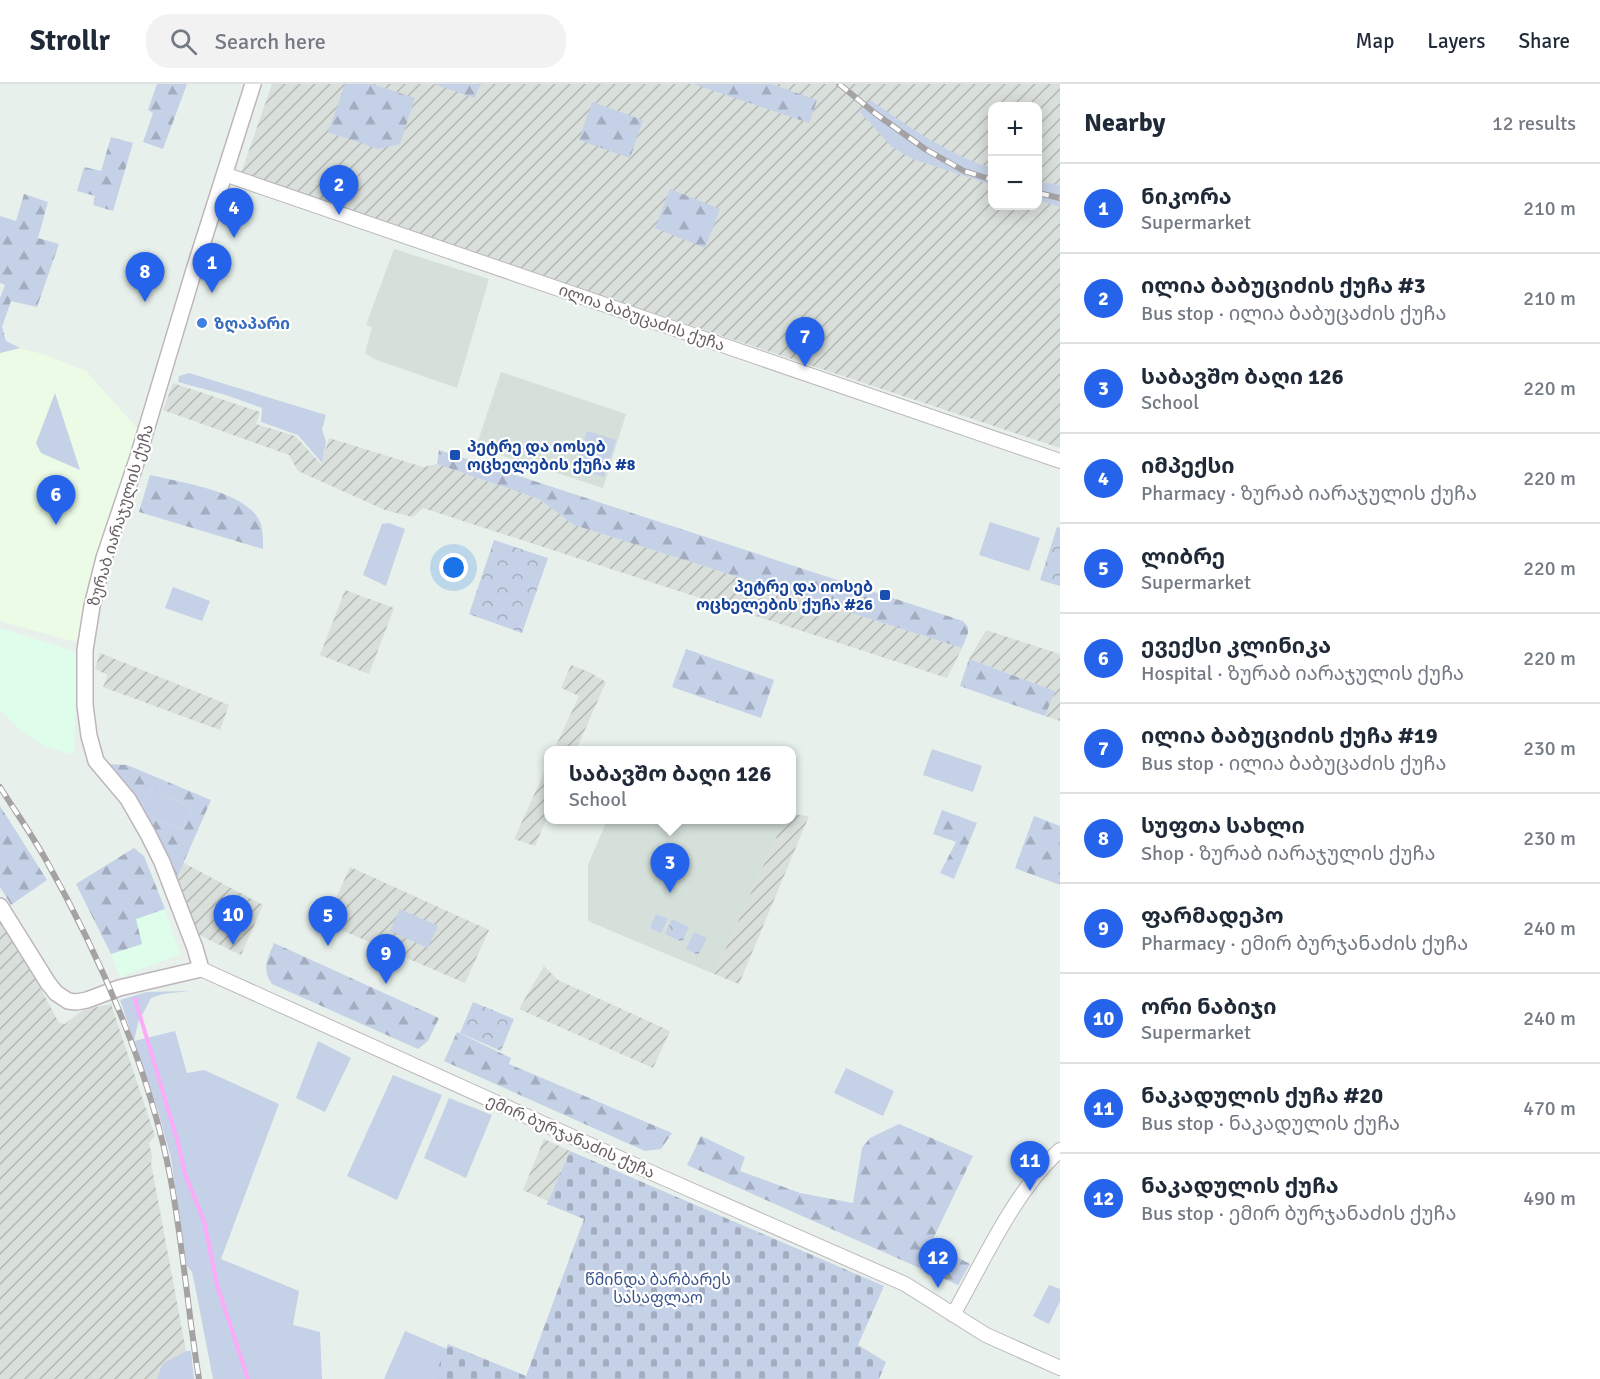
<!DOCTYPE html>
<html lang="en">
<head>
<meta charset="utf-8">
<style>
  :root { --surface:#fff; --page:#f2f2f3; --text:#1f2937; --muted:#747a83; --line:#e0e1e3; --accent:#2563eb }
  body { margin:0; font-family:Signika,"Noto Sans Georgian",sans-serif; background:var(--page); color:var(--text) }
  .controls { position:absolute; right:18px; top:18px; display:grid; overflow:hidden; border-radius:12px; box-shadow:0 3px 15px #0003 }
  .controls button { width:54px; height:54px; display:grid; place-items:center; padding:0; border:0; border-bottom:2px solid var(--line); background:var(--surface); color:var(--text); font:30px sans-serif }
  .you { position:absolute; left:454px; top:484px; width:21px; height:21px; margin:-15px; border:4px solid #fff; border-radius:50%; background:#1a73e8; box-shadow:0 0 0 9px #1a73e833 }
  .badge { display:grid; place-items:center; width:39px; height:39px; border-radius:50%; background:var(--accent); color:#fff; font-size:20px; font-weight:700 }
  .pin { position:absolute; translate:-50% -50px; filter:drop-shadow(0 2px 3px #0008) }
  .pin::after { content:''; position:absolute; top:32px; width:21px; height:18px; background:inherit; clip-path:polygon(0 0,100% 0,50% 100%) }
  .popup { position:absolute; left:544px; top:662px; width:252px; height:78px; box-sizing:border-box; display:grid; place-content:center; border-radius:12px; background:var(--surface); filter:drop-shadow(0 2px 4px #0005); font-size:20px; white-space:nowrap; color:var(--muted) }
  .popup b { font-size:22px; color:var(--text) }
  .popup::after { content:''; position:absolute; left:50%; top:100%; margin-left:-12px; border:12px solid transparent; border-top-color:var(--surface) }
  .list { margin:0; padding:0; list-style:none }
  h2 { display:flex; justify-content:space-between; align-items:center; height:78px; margin:0; padding:0 24px; font-size:26px }
  h2 small { font-size:20px; font-weight:400; color:var(--muted) }
  .list li { display:grid; grid-template-columns:39px 1fr auto; gap:18px; align-items:center; box-sizing:border-box; height:90px; padding:0 24px; border-top:2px solid var(--line) }
  .list b { display:block; font-size:22px; white-space:nowrap }
  .list p { margin:0; font-size:20px; white-space:nowrap; color:var(--muted) }
  .list em { font-size:20px; font-style:normal; color:var(--muted) }
  .icon { flex:none; width:33px; height:33px; fill:none; stroke:currentColor; stroke-width:2; stroke-linecap:round; stroke-linejoin:round }
  .map { position:relative; flex:none; width:1060px; height:1295px; overflow:hidden }
  header { display:flex; align-items:center; gap:36px; box-sizing:border-box; height:84px; padding:0 30px; background:var(--surface); border-bottom:2px solid var(--line) }
  header strong { font-size:28px }
  nav { display:flex; gap:33px; margin-inline-start:auto; font-size:21px }
  .search { width:420px; height:54px; background:var(--page); display:flex; align-items:center; gap:15px; box-sizing:border-box; padding:0 21px; border-radius:24px; color:var(--muted); font-size:22px }
  main { display:flex }
  aside { flex:1; background:var(--surface) }
  .map>svg:first-child { display:block }
  .commercial { fill:#dffdeb }
  .industrial { fill:url(#industrial-furrows); fill-rule:evenodd }
  .education { fill:#d5e0da }
  .medical { fill:#ebfbe5 }
  .green { fill:#c4d1e7 }
  .forest { fill:url(#forest-firs); fill-rule:evenodd }
  .cemetery { fill:url(#cemetery-stones) }
  .park { fill:url(#park-crowns) }
  .lines { fill:none; stroke-linecap:round; stroke-linejoin:round }
  .stream { stroke:#fdaaf8; stroke-width:4 }
  .tertiary-casing { stroke:#bdb7bb; stroke-width:16 }
  .secondary-casing { stroke:#beb5bc; stroke-width:18 }
  .tertiary { stroke:#fff; stroke-width:14 }
  .secondary { stroke:#fff; stroke-width:15 }
  .rail-casing { stroke:#a5a2a4; stroke-width:6 }
  .rail { stroke:#fff; stroke-width:4; stroke-dasharray:11; stroke-linecap:butt }
  .shop-dot { fill:#3f7fe0; stroke:#fff; stroke-width:2 }
  .transit-dot { fill:#1a4fb4; stroke:#fff; stroke-width:2 }
  .labels { text-anchor:middle; stroke-width:4.5; stroke-linejoin:round; paint-order:stroke }
  .street-label { font-size:16px; fill:#675e65; stroke:#fff }
  .shop-label { font-size:16px; font-weight:bold; fill:#366cbe; stroke:#fff; text-anchor:start }
  .transit-label { font-size:16px; font-weight:bold; fill:#164399; stroke:#fff; text-anchor:start }
  .park-label { font-size:16px; fill:#39548b; stroke:#fff }
</style>
</head>
<body>
<header>
<strong>Strollr</strong>
<div class="search"><svg class="icon" aria-label="search" viewBox="0 0 24 24"><circle cx="10" cy="10" r="6"/><path d="M15 15l6 6"/></svg>Search here</div>
<nav><a>Map</a><a>Layers</a><a>Share</a></nav>
</header>
<main>
<div class="map">
<svg width="1060" height="1295" viewBox="0 0 1060 1295">
  <defs>
    <pattern id="industrial-furrows" width="10" height="10" patternUnits="userSpaceOnUse" patternTransform="scale(1.5)"><rect width="10" height="10" fill="#d9dfda"/><path d="M-1 1l2-2M0 10L10 0M9 11l2-2" fill="none" stroke="#b4b8b4"/></pattern>
    <pattern id="forest-firs" width="22" height="20" patternUnits="userSpaceOnUse" patternTransform="scale(1.5)"><rect width="22" height="20" fill="#c4d1e7"/><path d="M5 1l3.5 6h-7zM16 11l3.5 6h-7z" fill="#a3adbf"/></pattern>
    <pattern id="cemetery-stones" width="16" height="16" patternUnits="userSpaceOnUse" patternTransform="scale(1.5)"><rect width="16" height="16" fill="#c4d1e7"/><path d="M2 7V4a2 2 0 0 1 4 0v3zM10 15v-3a2 2 0 0 1 4 0v3z" fill="#a3adbf"/></pattern>
    <pattern id="park-crowns" width="20" height="18" patternUnits="userSpaceOnUse" patternTransform="scale(1.5)"><rect width="20" height="18" fill="#c4d1e7"/><path d="M2 6a3 3 0 1 1 6 0M12 15a3 3 0 1 1 6 0" fill="none" stroke="#a3adbf"/></pattern>
  </defs>
  <rect width="100%" height="100%" fill="#e7f0eb"/>
  <path class="commercial" d="M0,544l73,23 4,3 -3,96 -5,4 -22,-7 -26,-16 -21,-21z
    M165,825l15,45 -60,23 -9,-23 31,-10 -6,-25z"/>
  <path class="industrial" d="M272,0h788v364l-820,-272zM993,22h45v100h-45z
    M173,299l87,29 -4,12 39,12 26,28 8,-26 94,29 14,-3 102,35 35,26 388,123 -15,30 -524,-170 -10,9 -28,-7 -87,-39 -9,-16 -126,-45z
    M345,506l49,18 -25,66 -49,-19z
    M986,546l74,24v67l-15,-5 10,-25 -86,-32z
    M100,569l129,52 -9,25 -117,-43 5,-12 -13,-6z
    M571,581l18,7 17,10 -30,68h-22l25,-54 -18,-8z
    M548,680v51l-13,31 -21,-7z
    M792,730l17,2 -70,168 -25,-10 70,-154h8z
    M180,777l83,44 -22,50 -44,-21 -29,-64z
    M350,783l139,63 -24,53 -140,-60z
    M0,836l28,45 31,58 6,1 18,-14 28,-6 44,132 -6,7 3,13 -1,7 35,188 -24,13 -5,15h-157z
    M544,882l14,14 112,51 -17,37 -134,-59z
    M544,1055l26,12 -22,50 -25,-11z"/>
  <path class="education" d="M394,165l95,30 -32,109 -83,-29 -9,-6 7,-26 -6,-2z
    M501,288l125,42 -23,74 -127,-41z
    M607,736h177l-70,154 -126,-53v-56z"/>
  <path class="medical" d="M20,264l26,7 40,16 52,58 -59,210 -4,3 -75,-21v-268z"/>
  <path class="green" d="M870,16c38,26 78,55 122,68v17l-79,-26 -21,-12 -32,-35z
    M1038,98l22,3v22l-22,-7z
    M189,289l137,42 -4,14 4,13 -4,21 -24,-28 -37,-13 1,-14 -36,-13 -48,-13 1,-6z
    M55,309l25,77 -39,-17 -5,-10z
    M587,347l29,9 -12,37 -29,-9z
    M990,438l50,16 -11,33 -50,-16z
    M389,439l16,6 -19,57 -23,-11 19,-51z
    M173,503l37,14 -8,20 -37,-13z
    M932,665l50,17 -9,26 -50,-17z
    M150,705l42,18 -10,23 -42,-18z
    M400,825l38,17 -10,22 -38,-17z
    M656,830l12,5 -7,14 -11,-5z
    M189,907l-26,3 -12,4 -13,25 -4,18 41,-10 12,42 17,-3 75,34 -58,155 78,32 -6,34 27,7 2,47h-109l-17,-88 -4,-19 -5,-6 -16,-108 -13,-47 -38,-111 27,-8z
    M318,957l33,17 -26,54 -29,-14z
    M846,984l48,23 -11,25 -49,-23z
    M393,991l49,20 -45,105 -50,-24z
    M449,1014l43,17 -26,63 -42,-20z
    M1049,1201l11,4v12l-11,23 -16,-8z
    M405,1247l42,18 -14,30h-49z
    M186,1267h5l3,28h-37l5,-15z"/>
  <path class="forest" d="M157,0h30l-24,65 -20,-7 10,-29 -5,-3z
    M345,0h27l43,14 -15,46 -22,5 -50,-17z
    M433,0h47l-5,14z
    M693,0h78l46,16 -8,23z
    M592,18l51,18 -13,38 -51,-18z
    M111,53l22,6 -20,68 -20,-6 2,-9 -18,-5 7,-24 17,4z
    M670,105l50,20 -15,39 -50,-20z
    M24,110l24,8 -10,36 21,6 -22,63 -26,-6 -9,26 4,14 14,7 -20,5v-55l5,-13 -5,-2v-67l16,5z
    M439,366l524,171 5,6v6l-6,15 -388,-123 -35,-26 -102,-35z
    M150,391c29,7 102,17 111,50 2,7 2,16 2,24l-124,-37z
    M686,565l88,31 -13,38 -89,-31z
    M969,575l86,32 -10,25 -85,-30z
    M105,680l22,1 84,35 -35,80zM150,705l42,18 -10,23 -42,-18z
    M0,722l47,74 -36,25 -11,-18z
    M942,726l35,13 -23,56 -14,-6 16,-31 -23,-8z
    M1034,732l26,10v59l-45,-17z
    M134,764l10,8 21,53 -29,10 6,25 -31,10 -35,-70z
    M274,859l165,75 -11,23 -10,8 -146,-65c-11,-15 -4,-26 2,-41z
    M457,948l54,26 -2,6 163,69 -11,16 -16,2 -201,-90z
    M899,1040l74,32 -42,87 39,21 -12,21 -271,-120 14,-29 44,21 -5,14 60,22 53,10 9,-55 8,-10z"/>
  <path class="cemetery" d="M570,1067l314,135 -26,59 28,17 -7,17h-446l15,-35 78,32 58,-157 -37,-15z"/>
  <path class="park" d="M1057,443l3,1v58l-20,-6z
    M494,456l54,18 -26,75 -53,-19z
    M672,835l17,8 -7,15 -17,-8z
    M694,848l13,6 -9,17 -12,-6z
    M473,918l41,17 -13,32 -41,-18z"/>
  <g class="lines">
    <path class="stream" d="M135,915l42,140 8,35 19,47 13,64 31,94"/>
    <defs>
      <path id="tertiary" d="M224,90l836,287
        M201,885l458,207 246,108 81,51 74,33
        M953,1231c30,-53 62,-125 107,-165"/>
      <path id="secondary" d="M0,822l48,77 8,10 12,8 8,1 11,-2 32,-12 82,-19 -6,-21 -33,-86 -14,-28 -20,-35 -32,-38 -7,-25 -4,-31v-55l7,-44 12,-48 33,-98 57,-190 59,-186"/>
    </defs>
    <use href="#tertiary" class="tertiary-casing"/>
    <use href="#secondary" class="secondary-casing"/>
    <use href="#tertiary" class="tertiary"/>
    <use href="#secondary" class="secondary"/>
    <defs>
      <path id="rail" d="M839,0l37,30 49,35 39,22 29,9
        M1038,109l22,5
        M0,703c15,24 32,48 46,73 54,96 105,213 125,321 12,65 17,132 28,198"/>
    </defs>
    <use href="#rail" class="rail-casing"/>
    <use href="#rail" class="rail"/>
  </g>
  <circle class="shop-dot" cx="202" cy="239" r="6"/>
  <g class="transit-dot">
    <rect x="449" y="365" width="12" height="12" rx="3"/>
    <rect x="879" y="505" width="12" height="12" rx="3"/>
  </g>
  <g class="labels">
    <g class="street-label">
      <text transform="translate(642 233) rotate(19)" y="6">ილია ბაბუცაძის ქუჩა</text>
      <text transform="translate(120 431) rotate(-73)" y="6">ზურაბ იარაჯულის ქუჩა</text>
      <text transform="translate(571 1052) rotate(24)" y="6">ემირ ბურჯანაძის ქუჩა</text>
    </g>
    <g class="shop-label">
      <text x="214" y="245">ზღაპარი</text>
    </g>
    <g class="transit-label">
      <text x="467" y="368">პეტრე და იოსებ<tspan x="467" dy="18">ოცხელების ქუჩა #8</tspan></text>
      <text x="873" y="508" text-anchor="end">პეტრე და იოსებ<tspan x="873" dy="18">ოცხელების ქუჩა #26</tspan></text>
    </g>
    <g class="park-label">
      <text x="658" y="1201">წმინდა ბარბარეს<tspan x="658" dy="18">სასაფლაო</tspan></text>
    </g>
  </g>
</svg>
<div class="controls">
<button>+</button>
<button>−</button>
</div>
<div class="you"></div>
<div class="pin badge" style="left:212px;top:209px">1</div>
<div class="pin badge" style="left:339px;top:131px">2</div>
<div class="pin badge" style="left:670px;top:809px">3</div>
<div class="popup"><b>საბავშო ბაღი 126</b>School</div>
<div class="pin badge" style="left:234px;top:154px">4</div>
<div class="pin badge" style="left:328px;top:862px">5</div>
<div class="pin badge" style="left:56px;top:441px">6</div>
<div class="pin badge" style="left:805px;top:283px">7</div>
<div class="pin badge" style="left:145px;top:218px">8</div>
<div class="pin badge" style="left:386px;top:900px">9</div>
<div class="pin badge" style="left:233px;top:861px">10</div>
<div class="pin badge" style="left:1030px;top:1107px">11</div>
<div class="pin badge" style="left:938px;top:1204px">12</div>
</div>
<aside>
<h2>Nearby<small>12 results</small></h2>
<ul class="list">
<li><span class="badge">1</span><div><b>ნიკორა</b><p>Supermarket</p></div><em>210 m</em></li>
<li><span class="badge">2</span><div><b>ილია ბაბუციძის ქუჩა #3</b><p>Bus stop · ილია ბაბუცაძის ქუჩა</p></div><em>210 m</em></li>
<li><span class="badge">3</span><div><b>საბავშო ბაღი 126</b><p>School</p></div><em>220 m</em></li>
<li><span class="badge">4</span><div><b>იმპექსი</b><p>Pharmacy · ზურაბ იარაჯულის ქუჩა</p></div><em>220 m</em></li>
<li><span class="badge">5</span><div><b>ლიბრე</b><p>Supermarket</p></div><em>220 m</em></li>
<li><span class="badge">6</span><div><b>ევექსი კლინიკა</b><p>Hospital · ზურაბ იარაჯულის ქუჩა</p></div><em>220 m</em></li>
<li><span class="badge">7</span><div><b>ილია ბაბუციძის ქუჩა #19</b><p>Bus stop · ილია ბაბუცაძის ქუჩა</p></div><em>230 m</em></li>
<li><span class="badge">8</span><div><b>სუფთა სახლი</b><p>Shop · ზურაბ იარაჯულის ქუჩა</p></div><em>230 m</em></li>
<li><span class="badge">9</span><div><b>ფარმადეპო</b><p>Pharmacy · ემირ ბურჯანაძის ქუჩა</p></div><em>240 m</em></li>
<li><span class="badge">10</span><div><b>ორი ნაბიჯი</b><p>Supermarket</p></div><em>240 m</em></li>
<li><span class="badge">11</span><div><b>ნაკადულის ქუჩა #20</b><p>Bus stop · ნაკადულის ქუჩა</p></div><em>470 m</em></li>
<li><span class="badge">12</span><div><b>ნაკადულის ქუჩა</b><p>Bus stop · ემირ ბურჯანაძის ქუჩა</p></div><em>490 m</em></li>
</ul>
</aside>
</main>
</body>
</html>
